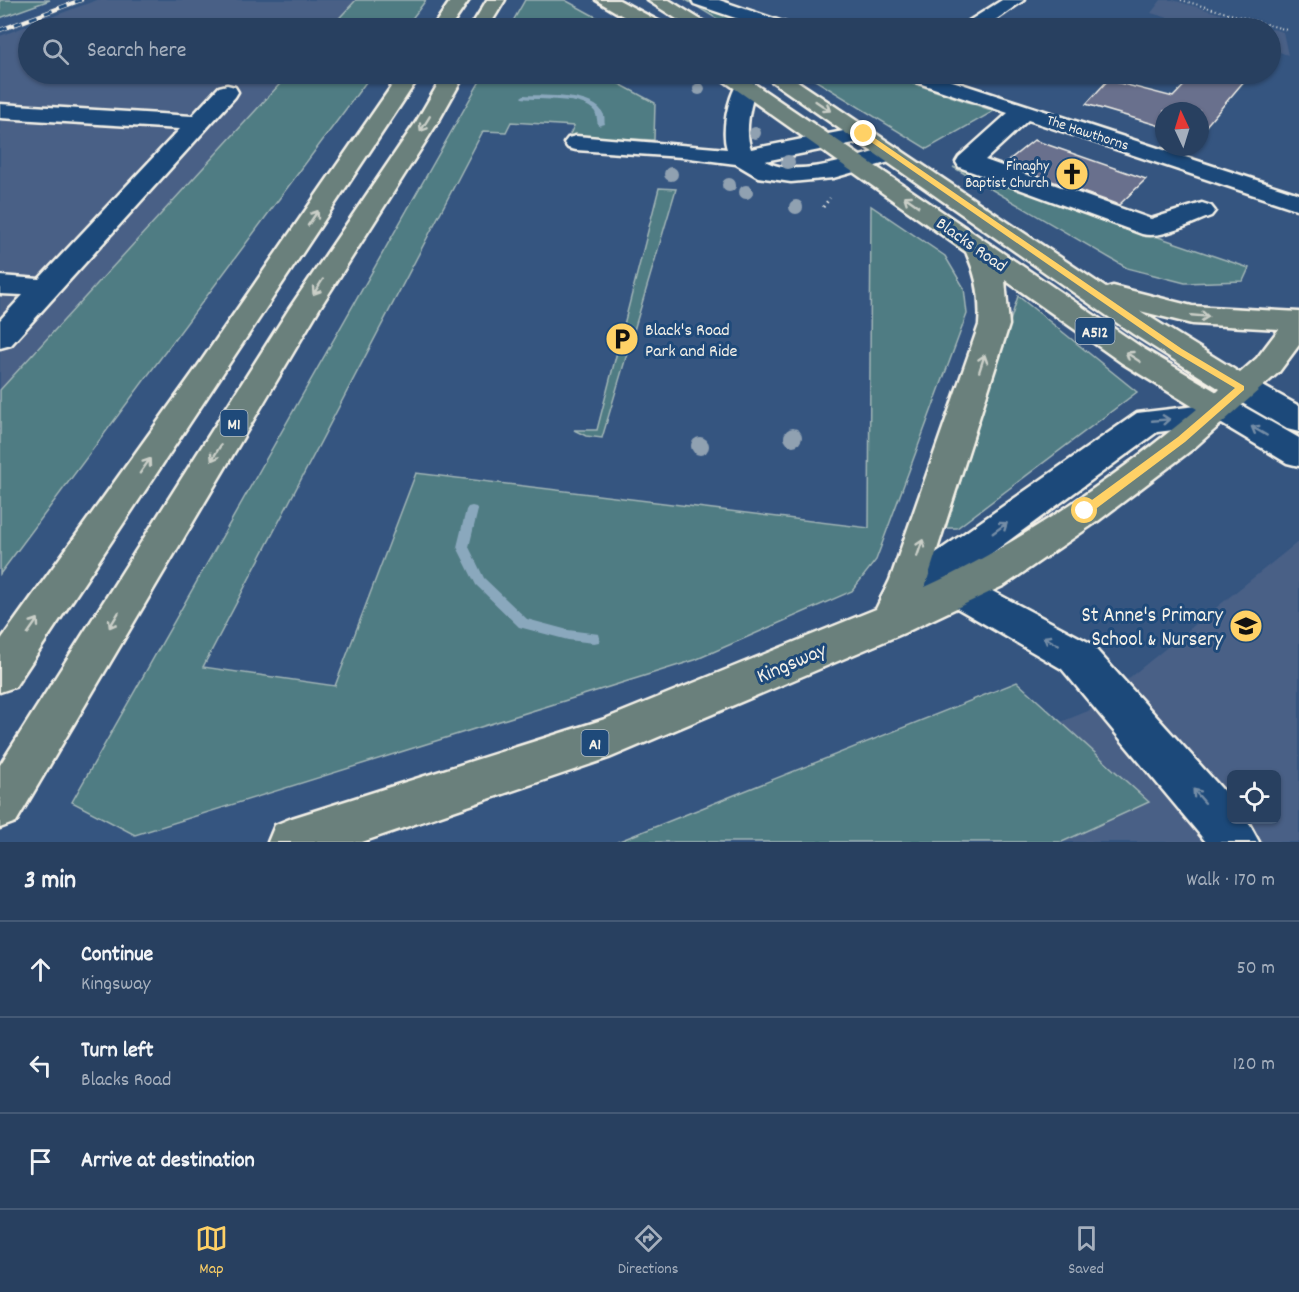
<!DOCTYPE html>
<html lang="en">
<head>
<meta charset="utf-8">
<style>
  :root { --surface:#284060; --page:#344b69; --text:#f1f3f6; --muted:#a5afbd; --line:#445975; --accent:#ffd166 }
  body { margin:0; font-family:Dekko,sans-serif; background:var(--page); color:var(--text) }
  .controls { position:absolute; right:18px; bottom:18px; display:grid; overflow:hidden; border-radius:9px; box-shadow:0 2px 4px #0004 }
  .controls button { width:54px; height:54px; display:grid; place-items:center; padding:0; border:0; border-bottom:2px solid var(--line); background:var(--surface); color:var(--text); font:30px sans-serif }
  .compass { position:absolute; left:1155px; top:102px; width:54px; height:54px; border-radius:50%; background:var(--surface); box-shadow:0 2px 4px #0004; rotate:356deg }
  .stop { position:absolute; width:18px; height:18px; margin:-14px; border:4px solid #ffd166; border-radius:50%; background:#fff }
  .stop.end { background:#ffd166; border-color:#fff; box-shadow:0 2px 6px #0008 }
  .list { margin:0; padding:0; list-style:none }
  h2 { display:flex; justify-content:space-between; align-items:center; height:78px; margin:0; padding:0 24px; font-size:26px }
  h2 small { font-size:20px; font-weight:400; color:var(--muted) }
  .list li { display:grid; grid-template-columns:39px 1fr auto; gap:18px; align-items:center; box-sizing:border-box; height:96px; padding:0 24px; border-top:2px solid var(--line) }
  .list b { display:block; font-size:22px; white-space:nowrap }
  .list p { margin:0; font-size:20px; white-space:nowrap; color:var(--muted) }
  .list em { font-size:20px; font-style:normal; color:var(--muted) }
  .icon { flex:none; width:33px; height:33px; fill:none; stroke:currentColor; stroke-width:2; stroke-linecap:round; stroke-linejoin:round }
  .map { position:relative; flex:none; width:1299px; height:842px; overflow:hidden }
  .search { position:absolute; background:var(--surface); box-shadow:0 2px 4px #0004; left:18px; right:18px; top:18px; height:66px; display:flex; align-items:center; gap:15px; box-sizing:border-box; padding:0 21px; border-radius:33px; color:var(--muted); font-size:22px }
  .sheet { height:366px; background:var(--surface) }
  nav { display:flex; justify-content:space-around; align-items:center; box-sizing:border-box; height:84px; border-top:2px solid var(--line); background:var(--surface); font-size:16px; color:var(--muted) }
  nav a { display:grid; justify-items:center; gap:3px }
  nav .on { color:var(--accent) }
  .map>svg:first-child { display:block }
  .built { fill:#486086; fill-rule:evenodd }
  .green { fill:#507b83; stroke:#a2b6b6; stroke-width:1.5 }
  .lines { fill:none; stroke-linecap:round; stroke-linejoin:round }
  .stream { fill:#8aa8bd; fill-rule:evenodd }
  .building { fill:#69708d; stroke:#f4f1e8; stroke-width:1.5 }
  .minor-casing { stroke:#f4f1e8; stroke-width:5 }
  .major-casing { stroke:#f4f1e8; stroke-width:5 }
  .highway-casing { stroke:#f4f1e8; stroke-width:5 }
  .path-far1 { stroke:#f4f1e8; stroke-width:2; stroke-dasharray:1 3; stroke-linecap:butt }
  .path { stroke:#f4f1e8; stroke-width:3; stroke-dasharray:1.5 4; stroke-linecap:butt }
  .minor { fill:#1f4a7a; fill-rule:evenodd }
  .major { fill:#6a807c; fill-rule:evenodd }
  .highway { fill:#6a807c; fill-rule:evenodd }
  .rail-casing { stroke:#f4f1e8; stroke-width:4.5 }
  .rail { stroke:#1f4a7a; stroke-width:3; stroke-dasharray:8; stroke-linecap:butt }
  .tree { fill:#90a1b1 }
  .oneway { stroke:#cbcfc8 }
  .oneway2 { stroke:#748da6 }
  .route { fill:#ffd166 }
  .labels { text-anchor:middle; stroke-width:6; stroke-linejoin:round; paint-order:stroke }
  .far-street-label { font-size:15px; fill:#f4f1e8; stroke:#1f4a7a }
  .far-poi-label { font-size:15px; fill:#f4f1e8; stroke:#1f4a7a; text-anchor:end }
  .shield { fill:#1f4a7a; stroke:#b4bfc7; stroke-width:1.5 }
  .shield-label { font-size:16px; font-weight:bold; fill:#f4f1e8 }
  .street-label { font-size:18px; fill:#f4f1e8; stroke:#1f4a7a }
  .poi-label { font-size:18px; fill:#f4f1e8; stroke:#1f4a7a; text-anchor:start }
  .near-poi-label { font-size:21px; fill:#f4f1e8; stroke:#1f4a7a; text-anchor:end }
  .near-street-label { font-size:21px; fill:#f4f1e8; stroke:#1f4a7a }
</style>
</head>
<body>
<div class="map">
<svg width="1299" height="842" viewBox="0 0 1299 842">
  <rect width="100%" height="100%" fill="#355580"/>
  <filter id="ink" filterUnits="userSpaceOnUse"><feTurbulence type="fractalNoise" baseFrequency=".0167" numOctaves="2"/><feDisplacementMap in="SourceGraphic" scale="12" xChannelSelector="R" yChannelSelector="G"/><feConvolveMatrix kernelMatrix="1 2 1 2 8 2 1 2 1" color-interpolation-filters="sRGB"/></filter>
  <g filter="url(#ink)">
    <path class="built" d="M97,0h259l-26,28h-302v46h261l-289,316v-354z
      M1161,0h12l110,32 5,23 -17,-6 -1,-21h-67l-52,-15z
      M1299,541v301h-535l324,-131zM1232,774h44v46h-44z"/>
    <path class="green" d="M0,0h50l-50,18z
      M356,0h70l-21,28h-75z
      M525,0h40l51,28h-107z
      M686,0h2l68,28h-24z
      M289,74h83l-372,500v-184z
      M484,74h117l54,29 -1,37 -85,-4 5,-10 -63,-4 -5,10 -23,-1 -280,536 132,19 81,-213 453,55 2,-322 74,50 19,32 3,26 -91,246 -24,31 -157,69 -560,175 -63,-33z
      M805,74h81l108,37 -67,38z
      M953,167l296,101 -6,13 -58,2 -58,-15z
      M659,188l17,1 -74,249 -16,-2 -12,-6h23z
      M1018,296l119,96 -180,136h-11z
      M1017,682l132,120 -87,40h-445z"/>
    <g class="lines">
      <path class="stream" d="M524,95c19,1 72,-2 80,20 1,3 0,6 1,9l-7,2c-1,-5 -1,-10 -3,-14 -11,-16 -56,-11 -73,-14l-1,-1z
        M472,506l4,1 2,3 -9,37 15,31 43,41 41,11 31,4 1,4 -1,4 -5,1 -26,-3 -49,-13 -43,-42 -19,-38 9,-37 2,-3z"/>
    </g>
    <path class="building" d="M1195,74h24l26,6 -45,53v-22h-36v16l-78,-23 22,-24 65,17z
      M1034,140l112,39 -27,26 -115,-41z"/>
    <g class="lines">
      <defs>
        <path id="minor" d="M692,0h27l70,24 3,4h-27l-71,-24z
          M1002,0h22l-40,28h-22l2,-4z
          M901,74h30l368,120v16l-271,-90 -43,40 166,59 51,-16 9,3 4,5 -4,5c-20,7 -48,23 -69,18l-183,-67 -3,-5 3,-5 49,-44 -104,-35z
          M746,81l8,1 3,5c-7,17 -13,45 -6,62l113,-22 8,2 4,5 -4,5 -8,2 -99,20c34,19 91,-5 127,-14l8,2 4,5 -4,5 -67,19 -42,4 -33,-5 -22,-13 -54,-7 -106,-7 -8,-2 -4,-5 4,-5 8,-2 151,13c-6,-18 1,-51 11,-67z
          M227,85l8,2 3,5 -3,5 -224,248 -11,3v-28l23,-25 -23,-1v-18l39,3 141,-150 -180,-11v-14l192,12 27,-29z
          M1241,377l11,3 47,26v26l-12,-3 -57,-33 -5,-8 5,-8z
          M1220,397l12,3 67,38v28l-12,-3 -65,-39 -65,8 -195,143 128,68 140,155 2,22h15l12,22h-53l-144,-173 -117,-68 -5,-10c-19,14 -29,27 -53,18l-6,-11 6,-11 250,-174 68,-8 3,-5z"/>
        <path id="major" d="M596,0h23l45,24 3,4h-24z
          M647,0h22l45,28h-23z
          M717,74h23l404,275 73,43 3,-3 -87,-55 -366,-256 -3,-4h23l319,214 7,-2 79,20 107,6v33l-20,27 -85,76 -96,73 -93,64 -101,48 -295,125 -247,84h-94l7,-17 17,-7 313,-99 271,-110 14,-29 89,-255c2,-26 -2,-49 -13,-73l-246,-174zM1005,280l117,83 75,46c-79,67 -178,135 -272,178l84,-262zM1140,311l52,13 87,5 -22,29 -17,15z"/>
        <path id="highway" d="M451,0h18l-19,28h-18z
          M487,0h18l-17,28h-18z
          M400,74h21l-406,613 -15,5v-51l193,-268z
          M444,74h21l-27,48 -119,187 -303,513 -16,6v-63l289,-456 127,-187z"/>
      </defs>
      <use href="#minor" class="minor-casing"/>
      <use href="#major" class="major-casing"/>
      <use href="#highway" class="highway-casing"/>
      <path class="path-far1" d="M1181,0l106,30"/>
      <path class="path" d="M823,207l7,-9"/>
      <use href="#minor" class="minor"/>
      <use href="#major" class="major"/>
      <use href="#highway" class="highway"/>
      <defs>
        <path id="rail" d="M0,30l81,-30"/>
      </defs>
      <use href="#rail" class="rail-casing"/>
      <use href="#rail" class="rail"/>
    </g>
    <g class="tree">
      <circle cx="699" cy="89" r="6"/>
      <circle cx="755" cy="133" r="6"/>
      <circle cx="788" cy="162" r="7"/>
      <circle cx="671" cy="174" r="7"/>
      <circle cx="729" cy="185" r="7"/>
      <circle cx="746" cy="192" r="7"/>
      <circle cx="796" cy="207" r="7"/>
      <circle cx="793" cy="437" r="9"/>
      <circle cx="700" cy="446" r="9"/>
    </g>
    <defs><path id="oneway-shaft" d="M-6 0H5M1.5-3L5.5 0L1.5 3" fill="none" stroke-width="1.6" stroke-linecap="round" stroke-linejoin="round" transform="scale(1.5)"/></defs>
    <g class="oneway">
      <use href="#oneway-shaft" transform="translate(823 106) rotate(34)"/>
      <use href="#oneway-shaft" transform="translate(425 124) rotate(122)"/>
      <use href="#oneway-shaft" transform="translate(911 201) rotate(-145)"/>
      <use href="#oneway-shaft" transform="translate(313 218) rotate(-56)"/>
      <use href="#oneway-shaft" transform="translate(318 287) rotate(123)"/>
      <use href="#oneway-shaft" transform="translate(1200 316) rotate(5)"/>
      <use href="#oneway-shaft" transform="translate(1133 357) rotate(-147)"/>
      <use href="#oneway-shaft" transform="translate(982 363) rotate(-72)"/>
      <use href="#oneway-shaft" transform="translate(216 453) rotate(121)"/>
      <use href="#oneway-shaft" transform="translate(145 466) rotate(-55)"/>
      <use href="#oneway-shaft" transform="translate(920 548) rotate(-71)"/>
      <use href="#oneway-shaft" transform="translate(114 620) rotate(121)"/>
      <use href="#oneway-shaft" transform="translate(33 626) rotate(-55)"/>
    </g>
    <g class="oneway2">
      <use href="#oneway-shaft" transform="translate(1161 420) rotate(-5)"/>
      <use href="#oneway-shaft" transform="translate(1259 431) rotate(-150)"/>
      <use href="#oneway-shaft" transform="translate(1000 528) rotate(-36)"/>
      <use href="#oneway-shaft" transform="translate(1051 641) rotate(-150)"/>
      <use href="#oneway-shaft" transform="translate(1199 796) rotate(-131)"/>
    </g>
  </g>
  <path class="route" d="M861,132h5l316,217 62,37v4l-59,52 -96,72h-8v-6l97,-71 57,-49 -59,-35 -315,-218z"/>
  <defs>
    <symbol id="church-disc" viewBox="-11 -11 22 22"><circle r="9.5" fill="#ffd166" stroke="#1f4a7a"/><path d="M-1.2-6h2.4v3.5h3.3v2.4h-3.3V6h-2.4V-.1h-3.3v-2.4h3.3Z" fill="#111"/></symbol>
    <symbol id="parking-disc" viewBox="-11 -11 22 22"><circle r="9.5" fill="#ffd166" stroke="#1f4a7a"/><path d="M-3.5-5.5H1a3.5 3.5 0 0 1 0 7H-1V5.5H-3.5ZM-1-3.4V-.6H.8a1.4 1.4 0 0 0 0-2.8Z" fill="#111"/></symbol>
    <symbol id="school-disc" viewBox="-11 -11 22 22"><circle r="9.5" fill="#ffd166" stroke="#1f4a7a"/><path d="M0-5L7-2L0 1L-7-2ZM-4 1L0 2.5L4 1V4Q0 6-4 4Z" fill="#111"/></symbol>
  </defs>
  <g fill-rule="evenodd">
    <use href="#church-disc" x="1053" y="155" width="38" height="38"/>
    <use href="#parking-disc" x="603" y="320" width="38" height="38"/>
    <use href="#school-disc" x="1227" y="607" width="38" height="38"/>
  </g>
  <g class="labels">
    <g class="far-street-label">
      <text transform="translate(1088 132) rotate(18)" y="5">The Hawthorns</text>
    </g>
    <g class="far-poi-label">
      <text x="1049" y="170">Finaghy<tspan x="1049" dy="17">Baptist Church</tspan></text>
    </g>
    <g class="shield">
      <rect x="1075.5" y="318" width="39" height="26" rx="4.5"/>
      <rect x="220.5" y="410" width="27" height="26" rx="4.5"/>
      <rect x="581.5" y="730" width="27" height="26" rx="4.5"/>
    </g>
    <g class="shield-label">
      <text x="1095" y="337">A512</text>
      <text x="234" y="429">M1</text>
      <text x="595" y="749">A1</text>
    </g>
    <g class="street-label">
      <text transform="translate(972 244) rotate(35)" y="6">Blacks Road</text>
    </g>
    <g class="poi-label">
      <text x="645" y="335">Black's Road<tspan x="645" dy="21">Park and Ride</tspan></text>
    </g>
    <g class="near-poi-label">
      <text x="1223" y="621">St Anne's Primary<tspan x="1223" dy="24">School &amp; Nursery</tspan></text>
    </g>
    <g class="near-street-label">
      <text transform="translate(791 662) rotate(-23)" y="7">Kingsway</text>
    </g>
  </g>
</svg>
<div class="controls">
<button><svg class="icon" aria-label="locate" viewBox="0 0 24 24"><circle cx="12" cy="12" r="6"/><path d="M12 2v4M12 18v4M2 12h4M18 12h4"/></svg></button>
</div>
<svg class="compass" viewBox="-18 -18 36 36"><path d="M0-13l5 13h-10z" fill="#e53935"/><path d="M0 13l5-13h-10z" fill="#a5afbd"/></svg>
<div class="stop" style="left:1085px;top:511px"></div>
<div class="stop end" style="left:864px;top:134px"></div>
<div class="search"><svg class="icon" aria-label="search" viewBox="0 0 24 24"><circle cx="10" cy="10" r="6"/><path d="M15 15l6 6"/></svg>Search here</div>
</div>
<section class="sheet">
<h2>3 min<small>Walk · 170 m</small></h2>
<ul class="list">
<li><svg class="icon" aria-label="ahead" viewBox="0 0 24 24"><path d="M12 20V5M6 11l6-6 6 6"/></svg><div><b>Continue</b><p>Kingsway</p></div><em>50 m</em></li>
<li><svg class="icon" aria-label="left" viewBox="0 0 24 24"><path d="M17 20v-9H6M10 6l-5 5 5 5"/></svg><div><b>Turn left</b><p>Blacks Road</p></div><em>120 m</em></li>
<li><svg class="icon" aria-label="arrive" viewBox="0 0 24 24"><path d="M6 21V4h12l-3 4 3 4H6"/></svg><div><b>Arrive at destination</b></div></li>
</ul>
</section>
<nav>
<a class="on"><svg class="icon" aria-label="map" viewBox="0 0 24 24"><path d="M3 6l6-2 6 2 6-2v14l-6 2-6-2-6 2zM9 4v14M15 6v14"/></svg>Map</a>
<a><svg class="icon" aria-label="directions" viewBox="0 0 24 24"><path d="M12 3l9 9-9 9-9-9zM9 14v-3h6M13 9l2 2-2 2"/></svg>Directions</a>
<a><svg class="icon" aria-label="saved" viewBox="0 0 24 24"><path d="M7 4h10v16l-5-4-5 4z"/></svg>Saved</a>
</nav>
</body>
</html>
